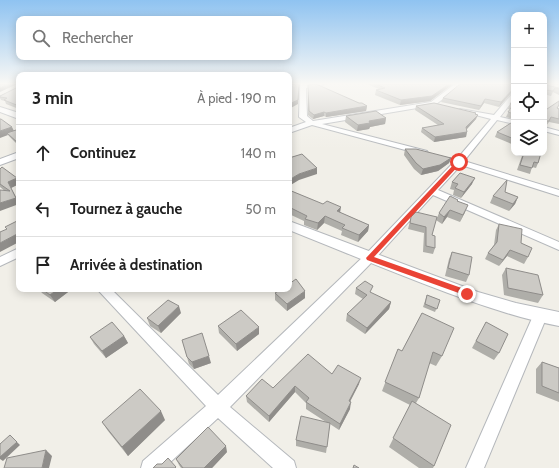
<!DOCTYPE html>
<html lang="fr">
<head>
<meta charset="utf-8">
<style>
  :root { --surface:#fff; --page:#f2f2f2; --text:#222; --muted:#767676; --line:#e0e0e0 }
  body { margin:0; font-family:Cabin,sans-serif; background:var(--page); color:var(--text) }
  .controls { position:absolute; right:12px; top:12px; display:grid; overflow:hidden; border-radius:8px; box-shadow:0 2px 10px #0003 }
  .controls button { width:36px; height:36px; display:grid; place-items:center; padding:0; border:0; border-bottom:1px solid var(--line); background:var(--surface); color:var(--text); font:20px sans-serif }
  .stop { position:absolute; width:12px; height:12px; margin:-9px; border:3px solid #ea4335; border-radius:50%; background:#fff }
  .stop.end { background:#ea4335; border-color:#fff; box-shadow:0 1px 4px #0008 }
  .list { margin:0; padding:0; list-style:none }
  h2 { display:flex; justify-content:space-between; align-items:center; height:52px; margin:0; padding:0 16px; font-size:17px }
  h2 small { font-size:13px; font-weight:400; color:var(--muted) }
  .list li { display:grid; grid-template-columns:26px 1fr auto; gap:12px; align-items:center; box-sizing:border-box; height:56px; padding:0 16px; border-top:1px solid var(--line) }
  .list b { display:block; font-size:15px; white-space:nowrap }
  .list em { font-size:13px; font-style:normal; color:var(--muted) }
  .icon { flex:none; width:22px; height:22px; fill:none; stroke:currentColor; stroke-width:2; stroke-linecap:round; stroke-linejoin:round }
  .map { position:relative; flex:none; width:559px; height:468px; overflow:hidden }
  .search { position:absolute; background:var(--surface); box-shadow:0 2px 10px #0003; left:16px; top:16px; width:276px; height:44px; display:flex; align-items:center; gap:10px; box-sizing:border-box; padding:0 14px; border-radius:8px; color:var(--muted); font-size:15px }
  .panel { position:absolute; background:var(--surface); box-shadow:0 2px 10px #0003; left:16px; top:72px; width:276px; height:220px; border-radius:8px }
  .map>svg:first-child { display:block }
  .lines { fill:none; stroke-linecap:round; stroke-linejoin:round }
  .minor-casing { stroke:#b5b8bc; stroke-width:2 }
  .tertiary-casing { stroke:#b5b8bc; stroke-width:2 }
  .minor { fill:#fff; fill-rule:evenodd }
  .tertiary { fill:#fff; fill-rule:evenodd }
  .wall { fill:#afaea9 }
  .shaded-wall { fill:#8f8d8a }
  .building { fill:#cccac5; stroke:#8f8d8a }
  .route { fill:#ea4335 }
</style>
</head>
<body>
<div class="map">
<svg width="559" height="468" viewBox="0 0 559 468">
  <rect width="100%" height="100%" fill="#f1efe8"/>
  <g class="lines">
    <defs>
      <path id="minor" d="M300,84h24l-18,4 1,28 6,5 118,-19 24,-18h7l-27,21 -113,19 105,27 1,2 -1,2h-3l-112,-30 -23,8v-5l17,-6 -7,-5z
        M514,93v6l-14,18 14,3v4l-17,-4 -33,41 95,29v6l-98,-31 -23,25 121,52v8l-126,-55 -60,66 -143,146 64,54 2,7h-23l-55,-50 -54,50h-23l2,-7 63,-55 -109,-117h14l107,106 147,-140 88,-92 -5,-3 1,-2 8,1 34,-40 -31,-8v-2l34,6 18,-21z
        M544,127l15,4v4l-15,-4z
        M19,152v6l-19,7v-6z
        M19,248v9l-19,9v-9z
        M540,310l5,2 2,4 -63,152h-18l67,-152 2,-4z"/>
      <path id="tertiary" d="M0,107l19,6v6l-19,-7z
        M289,221l189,71 38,11 43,9v14c-38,-7 -75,-20 -111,-33 -54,-20 -106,-42 -159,-63z"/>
    </defs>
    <use href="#minor" class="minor-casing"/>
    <use href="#tertiary" class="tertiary-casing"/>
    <use href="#minor" class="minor"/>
    <use href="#tertiary" class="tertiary"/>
  </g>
  <path class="wall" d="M19,84v25l-13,-5 -1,-3 -4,-1 -1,-2v-2l18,-9z
    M367,84h86l-23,17 -30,4 -25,-10 1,-5 3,-1z
    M544,84l2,1 13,3v7l-6,-3 -2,4 -7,-2z
    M549,84h10v1z
    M308,85l59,21 -1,5 -40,6 -2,-1 -11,3 -5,-4z
    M511,93l-12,14 -15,-4 -5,7 -38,-8 2,-4z
    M514,99v20l-8,-2 4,-8h-2l2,-5z
    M416,106l60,7v6l-9,10 -1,8 -32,5 -13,-10 1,-4 16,-3 -23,-15z
    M547,109h12v15l-10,-2 -3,4h-1l-1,4z
    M346,116l40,2 -1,6 -15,3 -1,2 -12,2 -12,-9z
    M0,119l14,12 5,-2v17l-11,-11z
    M514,121v24l-19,-8 2,-5z
    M405,149l46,9 -2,5 -11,8 -17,4 -7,-6 -10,-14z
    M523,153h18l-3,10 -2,5 -4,-1 -2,7 -13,-4z
    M0,169l19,13v2l-8,4 8,15 -19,-16z
    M452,182l20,2 -11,14 -8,-3 1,-5 -4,-1z
    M289,190l80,35 -1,6 -10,11 -17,-7 1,-4 -18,-8 -7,7 -13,-5v-4l-15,-7z
    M505,192l13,5 -3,7 -6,7 -19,-8 3,-7z
    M457,201l8,11 -5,10 -13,-5 -5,7 -6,-4 3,-7z
    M416,212l16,23 3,13 -2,6 -10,-2 1,-19 -16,-4 3,-12z
    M499,224l22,19 7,14 -4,7 -17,-8 -8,10 -14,-7 3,-6 6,-8 2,-15z
    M452,252l17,23 -3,7 -21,-6 4,-17z
    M506,268l37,27 -5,8 -34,-8 -2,-20z
    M356,288l15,5 20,9 -2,7 -24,25 -19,-13 1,-7 16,-15 -8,-5z
    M39,289h33l-17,13 -13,-9z
    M275,293l30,5 -18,13 -12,-11z
    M427,295l13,5 -5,12 -12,-5z
    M181,313l-20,20 -11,-7 -3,-8z
    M422,313l20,43 -6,10 -7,-3 -10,35 -3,5 18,63 -1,2h-14l-30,-21 21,-42 -28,-14 16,-42 4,2z
    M486,322l13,31 -5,7 -22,-12z
    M218,326l41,8 -22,17 -18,-18z
    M124,336l4,7 -22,15 -12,-14 -4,-7z
    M182,340l29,23 -17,6 -5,-5z
    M542,362l17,6v34l-23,-9v-24z
    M332,374l27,10 -9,18v7l-11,21 -9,-6 -4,29 -30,-7v-6l30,-18 -20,-13v-6l-11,-11 -26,30 -22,-20 -1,-6 27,-8z
    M165,420l-37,36 -20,-25 -6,-9z
    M227,452l-15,16h-31l-2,-3 -3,-6z"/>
  <path class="shaded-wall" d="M8,84h9l-17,8v-4z
    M299,84l-1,20 -9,5v-5z
    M449,84h4l-23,17 -30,4 1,-5z
    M513,89h1v3l-3,1 -12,14 2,-5z
    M485,99l-1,4 -5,7 2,-4z
    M367,106l-1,5 -40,6v-4z
    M324,112v4l-11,3 1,-4z
    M478,115l-2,4 -12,13 2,-5z
    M386,118l-1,6 -15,3 -1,2 -12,2 1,-6 11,-4z
    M12,127l3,6h-8l1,2 -8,3v-7z
    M467,132l-1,5 -32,5 1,-5z
    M547,133l-2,5 -1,1v-4z
    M451,158l-2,5 -11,8 -17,4 2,-6z
    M317,168v6l-18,6 -10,6v-6l10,-6z
    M17,178l2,4v2l-8,4 8,15v1l-19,7v-8l16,-5 -8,-16z
    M475,178l-3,6 -11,14 3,-6z
    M518,197l-3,7 -6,7 4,-7z
    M468,205l-3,7 -5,10 3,-7z
    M341,207l-1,6 -3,-2z
    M450,210l-3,7 -5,7 2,-7z
    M325,216l-1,7 -7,7 1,-7z
    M369,225l-1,6 -10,11 1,-7z
    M19,233v9l-19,10v-9z
    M510,250l-3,6 -8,10 4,-6z
    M58,289h14l-17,13 -5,-7z
    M305,291v7l-18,13v-7z
    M391,302l-2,7 -24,25 2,-6z
    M179,306l2,7 -20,20 -3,-7z
    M259,327v7l-22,17 -1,-7z
    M124,336l4,7 -22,15 -4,-7z
    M209,356l2,7 -17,6 -2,-7z
    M361,378l-2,6 -12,23 2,-6z
    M295,386v6l-26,30v-6z
    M351,402l-1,7 -11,21 1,-6z
    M161,411l4,9 -37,36 -6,-9z
    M10,435l10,10 -17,16 -3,-2v-2z
    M226,446l1,6 -15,16h-8z
    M46,450l6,6 -3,12h-7z"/>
  <path class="building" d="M0,84h8l-8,4z
    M18,84h1v22l-15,-6 3,-2 -7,-1v-1l18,-9z
    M289,84h10l-1,16 -9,4z
    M314,84h2l43,19h3l5,3 -41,7 -2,-1 -10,3 -5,-4 -1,-26z
    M376,84h73l-17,12 -31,4 -25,-10 9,-2z
    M460,84h54v5h-1l-12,13 -16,-3 -4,7 -38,-8z
    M544,84h1l1,1 13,3v1l-4,-1 -2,3 -8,-1h-1z
    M514,99v15l-6,-2 5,-7 -3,-1z
    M559,101v4l-2,3 2,1v10l-8,-2 -2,4h-4v6l-1,2v-21l3,1z
    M434,103l42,10 -1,1 3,1 -12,12 1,5 -32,5 -13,-9 22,-4 -28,-18z
    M376,111l10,7 -17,3 1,2 -12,2 -12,-9z
    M0,119h1l11,8 -12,4z
    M514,121v18l-17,-7z
    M19,129v15l-12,-11z
    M544,132l3,1 -3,2z
    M405,149h11l35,9 -11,7 -17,4 -7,-6z
    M524,153h17l-3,10 -4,-1 -2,6 -12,-3z
    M302,154l15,14 -18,6 -10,6v-22z
    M2,167l15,11 -9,4 8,16 -16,5v-13l10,1 -10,-7v-15z
    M460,173l15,5 -11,14 -9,-4 3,-4 -6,-2z
    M507,180l-2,12 13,5 -5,7 -20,-8z
    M289,190l34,14 4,-3 14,6 -4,4 32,14 -10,10 -17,-7 3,-3 -20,-9 -7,7 -13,-4 2,-3 -18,-9z
    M450,196l8,4 -1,1 11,4 -5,10 -13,-5 -6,7 -5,-4z
    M416,212l21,5 -5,18 3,1v12l-9,-2v-19l-16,-4 1,-6z
    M19,220v13l-19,10v-11l7,-3 -2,-2z
    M499,224l23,5 -1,14 11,5 -4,9 -18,-7 -7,10 -15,-7 9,-11z
    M452,252l20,5 -3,18 -21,-7z
    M506,268l32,7 5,20 -35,-7z
    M296,279l9,12 -18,13 -12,-11 7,-4h7v-5z
    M365,281l8,5 -3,6 21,10 -24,26 -20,-14 20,-19 -11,-7z
    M42,289h16l-8,6z
    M427,295l13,5 -3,9 -12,-5z
    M168,300l11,6 -21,20 -11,-8z
    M241,310l18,17 -23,17 -18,-18z
    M422,313l32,15 -12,28 -9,-4 -14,46 -34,-16 13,-33 4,2z
    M112,322l12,14 -22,15 -12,-14z
    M486,322l22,12 -9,19 -23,-12z
    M202,333l7,23 -17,6 -5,-5 -5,-17z
    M308,354l24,20 6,-9 23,13 -12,23 2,1 -11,22 -34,-22 3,-4 -14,-12 -26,30 -23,-20 16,-17 11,9z
    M542,362l17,6v25l-17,-7z
    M140,389l21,22 -39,36 -20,-25z
    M412,401l39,24 -17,41 -41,-28z
    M301,416l29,7 -3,24 -31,-7z
    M208,427l18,19 -22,22h-21l-7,-9z
    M10,435l7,7 -17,15v-13z
    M46,450l-4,18h-38l3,-10z
    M168,458l8,9 -1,1h-22l4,-4h5z
    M354,465l5,3h-6z"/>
  <linearGradient id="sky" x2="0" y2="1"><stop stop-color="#8fc3f1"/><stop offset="0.56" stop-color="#f9f8f5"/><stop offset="1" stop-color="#f9f8f5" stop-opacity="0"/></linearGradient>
  <rect width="559" height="149" fill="url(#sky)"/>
  <path class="route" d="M457,161l5,1 -88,95 96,34 1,3 -4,2 -100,-36 -1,-2z"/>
</svg>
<div class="controls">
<button>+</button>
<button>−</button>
<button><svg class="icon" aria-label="locate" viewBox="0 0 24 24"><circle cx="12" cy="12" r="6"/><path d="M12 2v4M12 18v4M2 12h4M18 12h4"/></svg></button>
<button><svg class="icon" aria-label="layers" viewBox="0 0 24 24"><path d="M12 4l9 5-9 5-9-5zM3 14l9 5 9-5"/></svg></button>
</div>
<div class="stop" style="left:459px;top:162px"></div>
<div class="stop end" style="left:467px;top:294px"></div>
<div class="search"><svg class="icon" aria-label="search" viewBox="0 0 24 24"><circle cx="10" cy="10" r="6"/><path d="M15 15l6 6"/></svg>Rechercher</div>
<section class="panel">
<h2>3 min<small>À pied · 190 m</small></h2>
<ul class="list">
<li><svg class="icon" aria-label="ahead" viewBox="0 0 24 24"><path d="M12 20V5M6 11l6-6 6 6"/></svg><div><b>Continuez</b></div><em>140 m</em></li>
<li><svg class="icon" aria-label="left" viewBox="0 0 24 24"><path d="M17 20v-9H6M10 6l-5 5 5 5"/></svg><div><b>Tournez à gauche</b></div><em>50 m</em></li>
<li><svg class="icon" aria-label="arrive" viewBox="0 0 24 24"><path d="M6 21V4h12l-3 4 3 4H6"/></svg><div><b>Arrivée à destination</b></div></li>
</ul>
</section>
</div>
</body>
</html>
